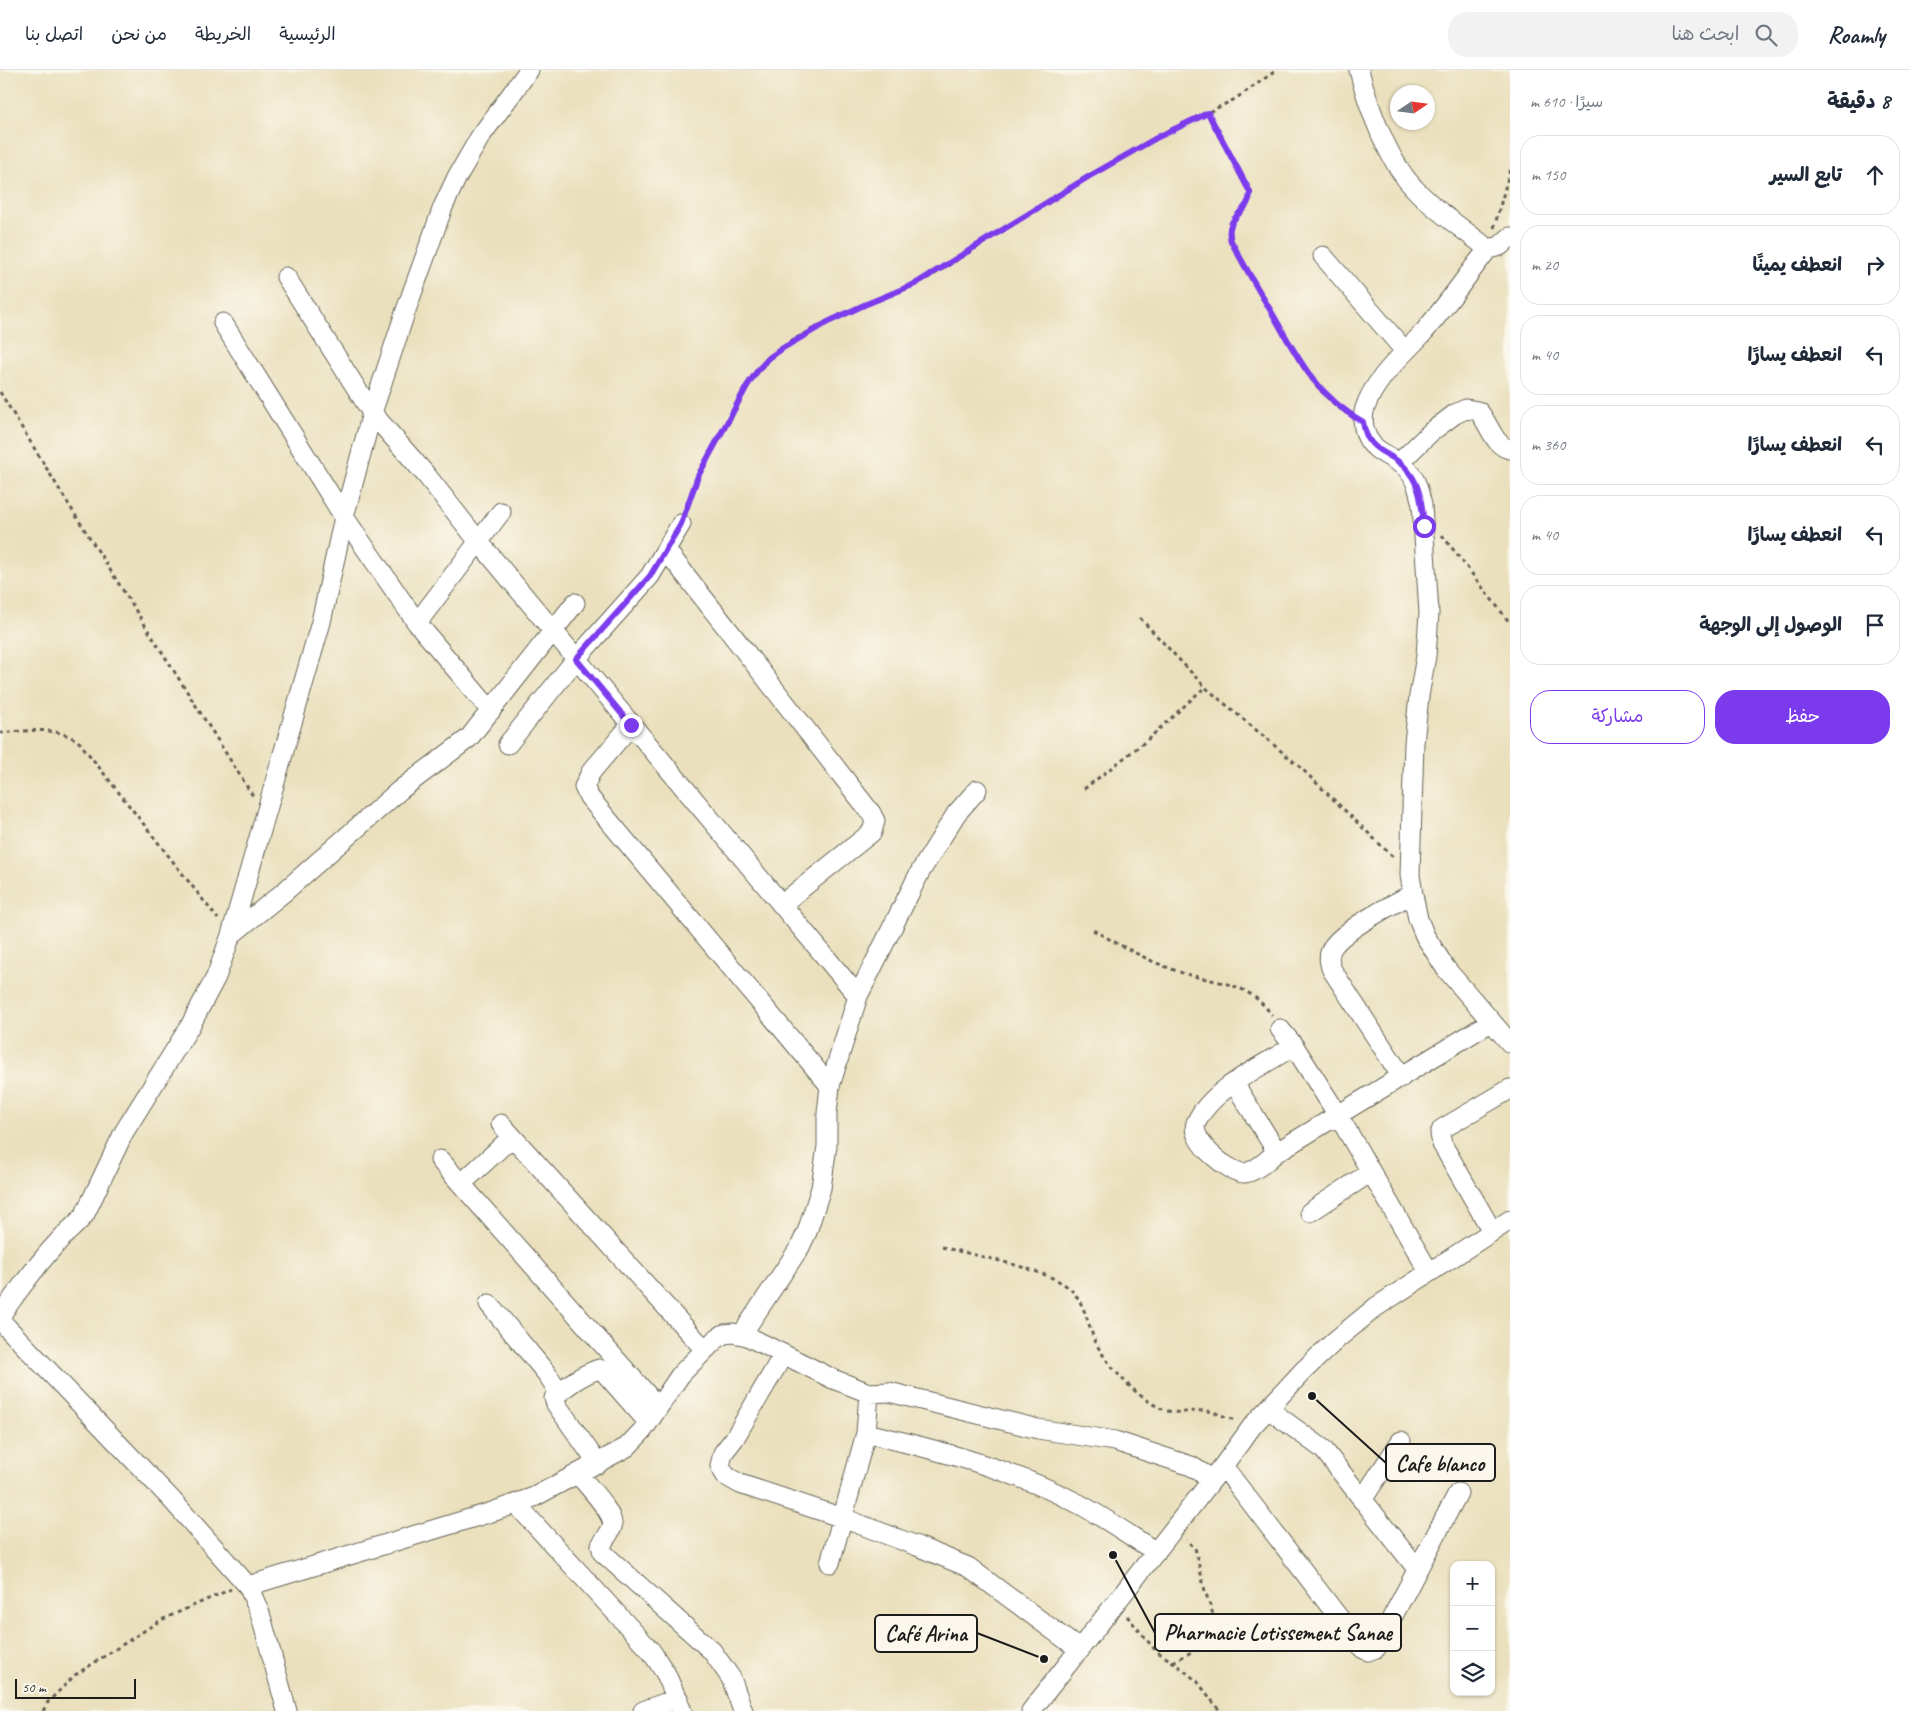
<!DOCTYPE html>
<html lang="ar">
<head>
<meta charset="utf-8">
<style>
  :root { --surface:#fff; --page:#f2f2f3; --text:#1f2937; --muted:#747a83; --line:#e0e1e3; --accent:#7c3aed }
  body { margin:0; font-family:Caveat,"Playpen Sans Arabic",sans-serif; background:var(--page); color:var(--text); direction:rtl }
  .controls { position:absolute; right:15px; bottom:15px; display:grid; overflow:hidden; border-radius:10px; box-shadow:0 1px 4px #0004 }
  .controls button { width:45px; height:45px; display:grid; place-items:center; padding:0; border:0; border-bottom:1px solid var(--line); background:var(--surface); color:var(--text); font:25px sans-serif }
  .compass { position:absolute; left:1390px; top:15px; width:45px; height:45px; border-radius:50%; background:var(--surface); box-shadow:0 1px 4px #0004; rotate:77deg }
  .scale { position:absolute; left:15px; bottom:12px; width:121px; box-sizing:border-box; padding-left:5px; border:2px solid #1c1c1c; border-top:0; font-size:14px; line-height:18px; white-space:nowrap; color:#1c1c1c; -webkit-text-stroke:4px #fbf7ec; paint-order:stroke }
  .stop { position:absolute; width:15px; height:15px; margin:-11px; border:4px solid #7c3aed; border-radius:50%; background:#fff }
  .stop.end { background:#7c3aed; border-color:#fff; box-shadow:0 1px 5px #0008 }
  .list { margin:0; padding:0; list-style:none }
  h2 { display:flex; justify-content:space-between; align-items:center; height:65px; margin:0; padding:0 20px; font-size:21px }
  h2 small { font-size:16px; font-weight:400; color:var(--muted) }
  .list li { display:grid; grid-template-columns:32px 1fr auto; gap:15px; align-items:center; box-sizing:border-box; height:80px; margin:0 10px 10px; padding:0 10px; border:1px solid var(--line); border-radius:20px }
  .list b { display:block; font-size:19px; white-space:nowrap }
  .list em { font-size:16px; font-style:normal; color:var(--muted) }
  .actions { display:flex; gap:10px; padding:15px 20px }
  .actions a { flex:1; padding:11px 0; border:1px solid var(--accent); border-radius:20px; text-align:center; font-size:18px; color:var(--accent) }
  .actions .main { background:var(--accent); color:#fff }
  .icon { flex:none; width:28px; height:28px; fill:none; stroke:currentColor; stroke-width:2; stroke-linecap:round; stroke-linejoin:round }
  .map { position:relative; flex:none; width:1510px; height:1641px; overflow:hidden; direction:ltr }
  header { display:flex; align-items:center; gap:30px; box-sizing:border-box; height:70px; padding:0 25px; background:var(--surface); border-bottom:1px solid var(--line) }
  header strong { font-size:24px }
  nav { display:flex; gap:28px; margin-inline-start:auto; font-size:18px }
  .search { width:350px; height:45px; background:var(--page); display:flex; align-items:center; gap:12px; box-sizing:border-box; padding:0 18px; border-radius:20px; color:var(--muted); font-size:19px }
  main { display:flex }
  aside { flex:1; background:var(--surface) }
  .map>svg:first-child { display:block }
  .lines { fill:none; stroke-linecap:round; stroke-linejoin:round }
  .minor-casing { stroke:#646154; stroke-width:21 }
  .path { stroke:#646154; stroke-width:3; stroke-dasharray:4 4; stroke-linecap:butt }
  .minor { stroke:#fff; stroke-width:19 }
  .route { stroke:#7c3aed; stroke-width:6 }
  .leader { fill:none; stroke:#1c1c1c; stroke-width:2 }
  .callout-dot { fill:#1c1c1c; stroke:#fbf7ec; stroke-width:2 }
  .callout { fill:#fbf7ec; stroke:#1c1c1c; stroke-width:2 }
  .callout-label { font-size:22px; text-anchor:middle; font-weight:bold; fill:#1c1c1c }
</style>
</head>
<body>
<header>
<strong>Roamly</strong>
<div class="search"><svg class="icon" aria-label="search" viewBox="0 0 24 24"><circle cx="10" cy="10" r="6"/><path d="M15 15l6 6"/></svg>ابحث هنا</div>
<nav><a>الرئيسية</a><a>الخريطة</a><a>من نحن</a><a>اتصل بنا</a></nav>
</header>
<main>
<aside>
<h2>8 دقيقة<small>سيرًا · 610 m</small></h2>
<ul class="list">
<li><svg class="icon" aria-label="ahead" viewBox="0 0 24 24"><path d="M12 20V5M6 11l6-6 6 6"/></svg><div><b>تابع السير</b></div><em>150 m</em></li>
<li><svg class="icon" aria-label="right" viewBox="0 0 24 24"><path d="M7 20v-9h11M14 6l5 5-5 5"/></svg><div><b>انعطف يمينًا</b></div><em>20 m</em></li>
<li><svg class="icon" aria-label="left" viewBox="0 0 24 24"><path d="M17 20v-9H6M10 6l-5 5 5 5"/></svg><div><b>انعطف يسارًا</b></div><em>40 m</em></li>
<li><svg class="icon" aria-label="left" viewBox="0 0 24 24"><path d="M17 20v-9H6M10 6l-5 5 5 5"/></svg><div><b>انعطف يسارًا</b></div><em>360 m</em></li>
<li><svg class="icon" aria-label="left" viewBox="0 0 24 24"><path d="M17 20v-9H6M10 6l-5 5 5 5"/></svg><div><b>انعطف يسارًا</b></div><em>40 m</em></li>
<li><svg class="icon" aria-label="arrive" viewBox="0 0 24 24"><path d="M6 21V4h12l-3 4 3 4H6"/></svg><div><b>الوصول إلى الوجهة</b></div></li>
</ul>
<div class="actions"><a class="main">حفظ</a><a>مشاركة</a></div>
</aside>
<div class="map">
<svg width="1510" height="1641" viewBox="0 0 1510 1641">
  <rect width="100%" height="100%" fill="#fbf7ec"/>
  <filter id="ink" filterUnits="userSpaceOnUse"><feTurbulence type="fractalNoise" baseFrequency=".02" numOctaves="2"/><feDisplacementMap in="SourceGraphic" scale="10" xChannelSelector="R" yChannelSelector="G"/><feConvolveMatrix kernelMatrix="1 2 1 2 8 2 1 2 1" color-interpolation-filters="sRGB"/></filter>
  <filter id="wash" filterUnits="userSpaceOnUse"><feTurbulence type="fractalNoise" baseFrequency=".0096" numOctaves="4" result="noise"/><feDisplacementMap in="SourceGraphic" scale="20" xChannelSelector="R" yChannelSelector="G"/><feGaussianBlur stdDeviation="1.12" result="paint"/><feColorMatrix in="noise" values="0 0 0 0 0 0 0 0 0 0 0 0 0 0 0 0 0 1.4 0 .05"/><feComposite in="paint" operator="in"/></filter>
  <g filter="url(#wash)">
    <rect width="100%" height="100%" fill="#eae0bd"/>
  </g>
  <g filter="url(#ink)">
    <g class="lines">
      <defs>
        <path id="minor" d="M1359,0c9,36 29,91 55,118 21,23 50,41 74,61 -22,28 -42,57 -65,84 -20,22 -48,45 -58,75 -3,9 -2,21 2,29 7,16 29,20 41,33 9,10 11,23 14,35l7,108 -3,43 -7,40 -5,47 -4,132 3,19 5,25 7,17 21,33 64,74
          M1488,179l12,-3 10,-9
          M1323,186l82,95
          M286,207l86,136 55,63 52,66 379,454
          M223,253l121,194 73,106 74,88
          M1399,393l32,-31 24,-18 11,-5 12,2c11,11 16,36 32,38
          M666,480l205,263 4,8 -3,11 -90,72
          M417,553l84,-111
          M631,655l-40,47 -7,15 5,10 241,289
          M508,674l68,-85 74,-83 31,-52
          M231,865l53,-43 116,-102 69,-52 106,-135
          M1280,959l14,17c-30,19 -83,43 -98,77 -7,18 34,51 49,50 12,-2 23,-14 32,-21l214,-130
          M1294,976l44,69 91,157
          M1402,1007l-70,-107c-3,-7 -4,-15 0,-22 10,-17 62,-45 81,-54
          M1234,1013l43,69
          M501,1054l204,226
          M440,1090l218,247
          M461,1114l51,-47
          M1310,1142l61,-40
          M1492,1161l-50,-87 -2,-10 2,-5 68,-40
          M489,1234l58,70 12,18
          M0,1246c19,-26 36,-51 58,-74 8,-10 19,-17 27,-28l39,-82 66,-106 26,-49 15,-42 90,-313 23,-105 28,-104 34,-103 37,-103 14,-30 23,-40 49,-67
          M0,1250l171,179 77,87 12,27 27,98
          M742,1264l58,-87 7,-15 14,-44 6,-42v-33l3,-27 28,-90 62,-124 36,-58 21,-24
          M783,1285l-49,84 -11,14 -3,13 6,10 14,8 103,34 74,28 51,21 112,83
          M869,1323l20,-1 149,37 77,12 76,25 21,13
          M1268,1339l55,40 94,120
          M866,1363c72,17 146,36 213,71 26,14 52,32 77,48
          M598,1394l-42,-60 -2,-6c11,-12 29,-24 45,-29l5,3 44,50
          M1223,1396l139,182 6,3 8,-3 82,-155
          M578,1404c8,10 38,41 34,53 -2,6 -7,12 -11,18l2,8 109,98 19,27 12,33
          M1362,1430l39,-59
          M516,1434l135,147 15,23 16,37
          M248,1516l247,-75 39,-14 93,-50 16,-17 38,-56 35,-35 8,-5 9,-1 14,3 86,43 36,14 -3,40 -36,130
          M643,1641l35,-13
          M1031,1641l192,-245 30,-41 51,-55 33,-31 39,-32 134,-87"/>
      </defs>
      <use href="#minor" class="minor-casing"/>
      <path class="path" d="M1207,43l43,79c1,21 -27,23 -19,49 14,27 30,52 44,77 19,33 39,75 72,95
        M1494,158l16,-58
        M0,322l64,105 189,299
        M686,440c4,-12 8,-24 13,-36 10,-19 21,-37 32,-56 10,-21 21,-45 39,-61 48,-40 112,-54 166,-84l151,-96 71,-40 77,-38 42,-29
        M1442,465l68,88
        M1140,548l65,69 95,80 94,91
        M0,663c26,-2 59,-8 80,10l138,176
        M1084,719l62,-48 59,-54
        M1093,860c27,15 55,31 84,41 39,14 67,7 95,44
        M942,1177c30,8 106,22 127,41 17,15 18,37 28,57 12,23 48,62 75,67 12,1 23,-2 35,-1 10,1 19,7 29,9
        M1127,1546l29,35 17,11 24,19 23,30
        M1173,1592l48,-26 2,-4 -9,-15 -9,-26 -10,-43 -9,-8
        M43,1641l5,-9 27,-27 86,-55 70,-31"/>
      <use href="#minor" class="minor"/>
    </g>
  </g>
  <g class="lines" filter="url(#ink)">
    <path class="route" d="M631,655l-55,-66 74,-83 31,-52 17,-48 49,-90 11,-16 11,-12 14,-10 45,-26 36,-17 51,-21 173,-107 70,-40 50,-24 42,79c1,21 -27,23 -19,49 14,26 29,52 44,77 24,43 44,80 88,104 5,34 28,27 45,49 13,15 14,36 16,55"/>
  </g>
  <path class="leader" d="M1312 1326L1386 1393M1113 1485L1155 1563M1044 1589L977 1563"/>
  <g class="callout-dot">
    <circle cx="1312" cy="1326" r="5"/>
    <circle cx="1113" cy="1485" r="5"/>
    <circle cx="1044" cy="1589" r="5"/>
  </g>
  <g class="callout">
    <rect x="1386" y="1374" width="109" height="37" rx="5"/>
    <rect x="1155" y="1544" width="246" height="37" rx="5"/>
    <rect x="875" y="1545" width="102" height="37" rx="5"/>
  </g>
  <g class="callout-label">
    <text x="1440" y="1401">Cafe blanco</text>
    <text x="1278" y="1570">Pharmacie Lotissement Sanae</text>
    <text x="926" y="1571">Café Arina</text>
  </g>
</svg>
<div class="controls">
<button>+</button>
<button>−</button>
<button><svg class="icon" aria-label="layers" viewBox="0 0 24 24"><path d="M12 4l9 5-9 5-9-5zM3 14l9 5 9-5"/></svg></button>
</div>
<svg class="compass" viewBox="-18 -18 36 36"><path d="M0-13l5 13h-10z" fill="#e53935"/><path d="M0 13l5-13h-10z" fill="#747a83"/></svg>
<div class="scale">50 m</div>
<div class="stop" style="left:1424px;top:456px"></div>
<div class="stop end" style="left:631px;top:655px"></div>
</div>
</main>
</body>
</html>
